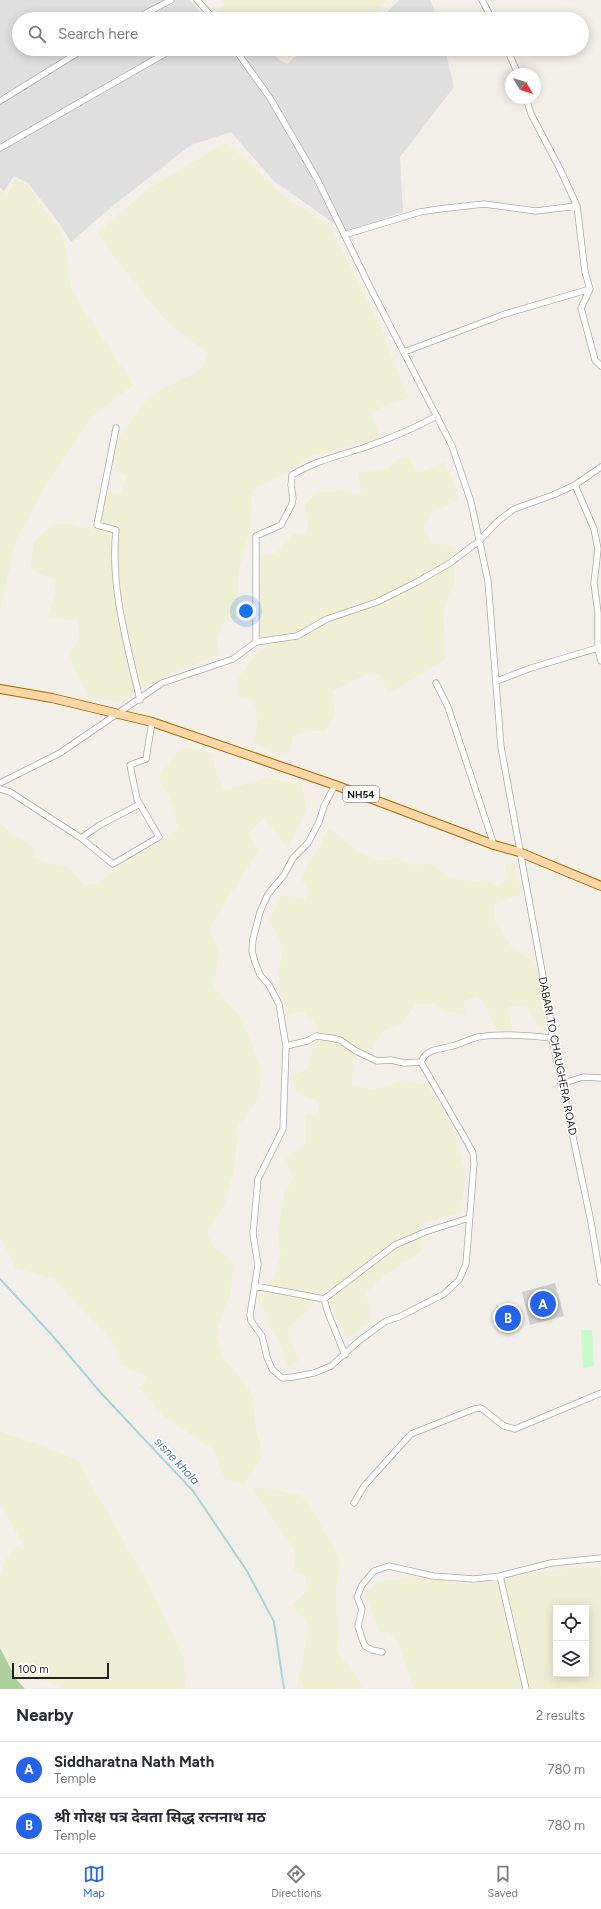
<!DOCTYPE html>
<html lang="en">
<head>
<meta charset="utf-8">
<style>
  :root { --surface:#fff; --page:#f7f7f7; --text:#2b2b33; --muted:#7c7c81; --line:#e1e1e2; --accent:#2563eb }
  body { margin:0; font-family:Figtree,"Noto Sans Devanagari",sans-serif; background:var(--page); color:var(--text) }
  .controls { position:absolute; right:12px; bottom:12px; display:grid; overflow:hidden; border-radius:0px; box-shadow:0 2px 10px #0003 }
  .controls button { width:36px; height:36px; display:grid; place-items:center; padding:0; border:0; border-bottom:1px solid var(--line); background:var(--surface); color:var(--text); font:20px sans-serif }
  .compass { position:absolute; left:505px; top:68px; width:36px; height:36px; border-radius:50%; background:var(--surface); box-shadow:0 2px 10px #0003; rotate:128deg }
  .scale { position:absolute; left:12px; bottom:10px; width:97px; box-sizing:border-box; padding-left:4px; border:2px solid #222; border-top:0; font-size:11px; line-height:14px; white-space:nowrap; color:#222; -webkit-text-stroke:3px #fff; paint-order:stroke }
  .you { position:absolute; left:246px; top:611px; width:14px; height:14px; margin:-10px; border:3px solid #fff; border-radius:50%; background:#1a73e8; box-shadow:0 0 0 6px #1a73e833 }
  .badge { display:grid; place-items:center; width:26px; height:26px; border-radius:50%; background:var(--accent); color:#fff; font-size:13px; font-weight:700 }
  .pin { position:absolute; translate:-50% -50%; border:2px solid #fff; box-shadow:0 1px 4px #0006 }
  .list { margin:0; padding:0; list-style:none }
  h2 { display:flex; justify-content:space-between; align-items:center; height:52px; margin:0; padding:0 16px; font-size:17px }
  h2 small { font-size:13px; font-weight:400; color:var(--muted) }
  .list li { display:grid; grid-template-columns:26px 1fr auto; gap:12px; align-items:center; box-sizing:border-box; height:56px; padding:0 16px; border-top:1px solid var(--line) }
  .list b { display:block; font-size:15px; white-space:nowrap }
  .list p { margin:0; font-size:13px; white-space:nowrap; color:var(--muted) }
  .list em { font-size:13px; font-style:normal; color:var(--muted) }
  .icon { flex:none; width:22px; height:22px; fill:none; stroke:currentColor; stroke-width:2; stroke-linecap:round; stroke-linejoin:round }
  .map { position:relative; flex:none; width:601px; height:1689px; overflow:hidden }
  .search { position:absolute; background:var(--surface); box-shadow:0 2px 10px #0003; left:12px; right:12px; top:12px; height:44px; display:flex; align-items:center; gap:10px; box-sizing:border-box; padding:0 14px; border-radius:22px; color:var(--muted); font-size:15px }
  .sheet { height:164px; background:var(--surface) }
  nav { display:flex; justify-content:space-around; align-items:center; box-sizing:border-box; height:56px; border-top:1px solid var(--line); background:var(--surface); font-size:11px; color:var(--muted) }
  nav a { display:grid; justify-items:center; gap:2px }
  nav .on { color:var(--accent) }
  .map>svg:first-child { display:block }
  .residential { fill:#e0dfdf }
  .religious { fill:#d0d0d0 }
  .farmland { fill:#eef0d5; fill-rule:evenodd }
  .forest { fill:#add19e }
  .park { fill:#c8facc }
  .lines { fill:none; stroke-linecap:round; stroke-linejoin:round }
  .stream { stroke:#aad3df; stroke-width:2 }
  .minor-casing { stroke:#a9a9a9; stroke-width:7 }
  .primary-casing { stroke:#a06b00; stroke-width:10 }
  .minor { stroke:#fff; stroke-width:5.5 }
  .primary { stroke:#fcd6a4; stroke-width:8 }
  .labels { text-anchor:middle; stroke-width:3; stroke-linejoin:round; paint-order:stroke }
  .shield { fill:#fff; stroke:#646464; stroke-width:1 }
  .shield-label { font-size:10px; font-weight:bold; fill:#222 }
  .street-label { font-size:11px; fill:#222; stroke:#fff }
  .water-label { font-size:12px; font-style:italic; fill:#4a7aab; stroke:#fff }
</style>
</head>
<body>
<div class="map">
<svg width="601" height="1689" viewBox="0 0 601 1689">
  <rect width="100%" height="100%" fill="#f2efe9"/>
  <path class="residential" d="M0,0h190l16,19h-187v30h252l8,11 9,4 6,-7 29,-8h122l9,38 -54,70 3,55 -57,20 -72,-51 -43,-49 -40,13 -76,59 -44,38 -12,-19 -31,-40 -14,-7 -10,15 -4,-4z
    M399,0h31l8,19h-58z"/>
  <path class="religious" d="M555,1283l9,33 -34,9 -8,-33z"/>
  <path class="farmland" d="M222,0h165l-16,19h-154l-3,-4 11,-11z
    M276,49h45l-39,10z
    M227,142l55,53 49,32 47,93 30,78 -24,8 -13,8 9,24 -70,18 -25,18 -33,17 -2,40 -11,38 -1,51 -16,3 -5,17 3,14 -46,18 -27,14 -7,-1 -16,17 -36,-4 -20,-43 11,-16 -1,-18 -30,-3 7,-25v-13l-25,-11 4,-27 19,-18h17l12,4 7,-1 5,-4 12,-31 15,1 6,-17 -11,-5 -3,-12 7,-24 30,-40 49,-24 10,-17 -43,-33 -38,-46 -31,-42 52,-45z
    M15,180l12,5 37,52 8,55 62,93 -42,31 -45,68 -31,57 -16,70v-422l7,7z
    M409,457l9,16 27,-11 14,30 -3,10 -24,10 -9,16 8,15 25,4 -2,36 -11,27 3,49 -58,35 -8,-20h-13l-35,17 4,24 -11,16h-16l-16,5 -4,18h-13l-21,-11 2,-17 -1,-16 -4,-10 -14,-3 -1,-18 19,-25 10,-6 -9,-20 4,-71 14,-4 19,-19 11,-1 4,-6 -5,-22 13,-13 31,-1 13,4 -3,-23 30,-3 8,-9z
    M181,748h8l24,6 3,19 9,17 43,-12 34,6 4,27 -18,37 -24,-30 -15,15 10,18 -42,64 -8,17 11,18 -7,36 27,31 22,51 -4,31 -20,28 -4,45 -10,34 -17,25 5,14 21,16 -2,31 -15,41 8,25 29,37 3,35 7,25 -19,30 -20,-6 -11,-30 -48,-32 -26,-29 8,-10 -27,-13 -7,-23 -61,-64 -36,-10 -16,-31v-414l12,11 20,12 1,10 12,6 24,6 15,17 13,-1 29,-23 36,-20 16,-13 -10,-35 -6,-6 -3,-13z
    M329,828l31,25 18,8 20,-3 11,7 22,-1 19,14 25,4 11,-2 12,7 9,-8 -2,-16 10,1 7,30 -28,10 1,18 16,24 26,19 7,38 2,26 -8,-4 -12,-19h-18l4,22 -17,2 -10,-26 -9,-8 -12,5 1,13 -20,-2 -11,-9 -18,2 -15,19 -18,7 -11,18 -19,12 -1,24 21,5 30,-10 25,5 25,45 13,41 -5,41 -41,12 2,27 -39,25 -17,17 5,29 -25,17 -23,-50 -13,19 -23,21 12,33 -13,4 -7,-25 -10,-14 -4,-16 -8,-14 18,-22 6,-20 -3,-15 3,-28 3,-17 9,-17 -8,-20 21,-16 -1,-27 13,-1 1,-12 -23,-10 -4,-16 15,-7 12,-42 -17,-16 -14,5 -9,-28v-14l4,-27 -14,-26 12,-26 24,5 3,-11 -8,-10z
    M0,1429l5,5 37,11 36,16 77,135 29,62 1,31h-124l-11,-8 -33,-1 -17,-22v-83l6,-17 10,-12 10,4 -26,-47z
    M251,1488h13l37,7 11,14 28,49 -4,28 1,64 28,39h-69l6,-23 6,-42 -3,-6 -8,-3 -4,-11 14,-14 -2,-13 -11,-5 1,-21z
    M599,1567l2,9v113h-187l-18,-49 -7,-8 -9,1 -15,-38 11,-13 38,-5 55,7 98,-16zM556,1608h30v66h-30z"/>
  <path class="forest" d="M0,1648l16,31 9,10h-25z"/>
  <path class="park" d="M581,1330h11l2,37 -11,1z"/>
  <g class="lines">
    <path class="stream" d="M0,1279l51,55 50,59 92,98 54,80 27,51 10,67"/>
    <defs>
      <path id="minor" d="M197,0l17,19
        M482,0l10,19
        M135,19l36,-19
        M235,49l35,49 47,81 52,106 83,161 19,56 17,79 13,166 49,268 2,23 39,184 10,60
        M507,49l11,25
        M526,98l5,16 29,55 17,37 8,66 5,17 -9,19 14,52 6,6
        M0,101l84,-52
        M0,148l173,-99
        M344,235l76,-23 19,-3 45,-5 52,7 41,-5
        M404,352l101,-38 85,-25
        M116,428l-19,97 19,5c-6,58 11,113 24,170
        M575,485l19,44 4,20 -4,34 4,30v36l3,12
        M256,642v-106l25,-11 11,-21 1,-6 -2,-13 1,-10c23,-14 46,-19 71,-27 26,-9 50,-19 74,-32
        M497,681l34,-13 70,-21
        M436,683l12,24 46,138
        M0,783l60,-30 102,-70 71,-24 23,-17 41,-6 30,-17 50,-17 40,-20 33,-19 29,-22 19,-20 16,-12 39,-14 22,-10 26,-18
        M335,785l-11,21 -5,16 -11,21 -15,15 -9,17 -16,19 -8,18 -7,27 -1,12 3,11 5,13 9,10 10,19 7,42 -3,83 -25,50 -5,55 5,31 -8,50 1,6 11,15 5,21 5,12 10,9 11,-1 21,-4 17,-7 29,-26 26,-19 13,-4 45,-23 15,-14 7,-16 8,-101 -1,-10 -7,-13 -45,-78c6,-14 18,-12 31,-16 9,-2 17,-7 26,-9 24,-4 50,-1 74,1
        M0,789l10,3 71,46 32,26 46,-27 -22,-38 -7,-34 16,-6 6,-37
        M81,838l19,-13 40,-21
        M286,1046l21,-5 9,-5 15,2 9,2 16,11 21,10 14,-1 13,3 17,-1
        M561,1084l22,-7 18,1
        M255,1286l69,13
        M345,1355l-17,-42 -4,-14 71,-54 30,-13 44,-14
        M354,1503l10,-17 47,-52 63,-25 7,-1 23,18 11,3 86,-36
        M500,1576l26,113
        M382,1652l-10,-2 -7,-4 -3,-7 -4,-13 4,-17 -5,-12 5,-12 12,-14 15,-5 44,10 41,3 26,-3 51,-13 50,-5"/>
      <path id="primary" d="M0,689l52,9 100,24 183,63 159,60 25,7 82,34"/>
    </defs>
    <use href="#minor" class="minor-casing"/>
    <use href="#primary" class="primary-casing"/>
    <use href="#minor" class="minor"/>
    <use href="#primary" class="primary"/>
  </g>
  <g class="labels">
    <rect class="shield" x="343" y="786" width="36" height="16" rx="3"/>
    <g class="shield-label">
      <text x="361" y="798">NH54</text>
    </g>
    <g class="street-label">
      <text transform="translate(558 1056) rotate(79)" y="4">DABARI TO CHAUGHERA ROAD</text>
    </g>
    <g class="water-label">
      <text transform="translate(177 1461) rotate(47)" y="4">sisne khola</text>
    </g>
  </g>
</svg>
<div class="controls">
<button><svg class="icon" aria-label="locate" viewBox="0 0 24 24"><circle cx="12" cy="12" r="6"/><path d="M12 2v4M12 18v4M2 12h4M18 12h4"/></svg></button>
<button><svg class="icon" aria-label="layers" viewBox="0 0 24 24"><path d="M12 4l9 5-9 5-9-5zM3 14l9 5 9-5"/></svg></button>
</div>
<svg class="compass" viewBox="-18 -18 36 36"><path d="M0-13l5 13h-10z" fill="#e53935"/><path d="M0 13l5-13h-10z" fill="#7c7c81"/></svg>
<div class="scale">100 m</div>
<div class="you"></div>
<div class="pin badge" style="left:543px;top:1304px">A</div>
<div class="pin badge" style="left:508px;top:1318px">B</div>
<div class="search"><svg class="icon" aria-label="search" viewBox="0 0 24 24"><circle cx="10" cy="10" r="6"/><path d="M15 15l6 6"/></svg>Search here</div>
</div>
<section class="sheet">
<h2>Nearby<small>2 results</small></h2>
<ul class="list">
<li><span class="badge">A</span><div><b>Siddharatna Nath Math</b><p>Temple</p></div><em>780 m</em></li>
<li><span class="badge">B</span><div><b>श्री गोरक्ष पत्र देवता सिद्ध रत्ननाथ मठ</b><p>Temple</p></div><em>780 m</em></li>
</ul>
</section>
<nav>
<a class="on"><svg class="icon" aria-label="map" viewBox="0 0 24 24"><path d="M3 6l6-2 6 2 6-2v14l-6 2-6-2-6 2zM9 4v14M15 6v14"/></svg>Map</a>
<a><svg class="icon" aria-label="directions" viewBox="0 0 24 24"><path d="M12 3l9 9-9 9-9-9zM9 14v-3h6M13 9l2 2-2 2"/></svg>Directions</a>
<a><svg class="icon" aria-label="saved" viewBox="0 0 24 24"><path d="M7 4h10v16l-5-4-5 4z"/></svg>Saved</a>
</nav>
</body>
</html>
